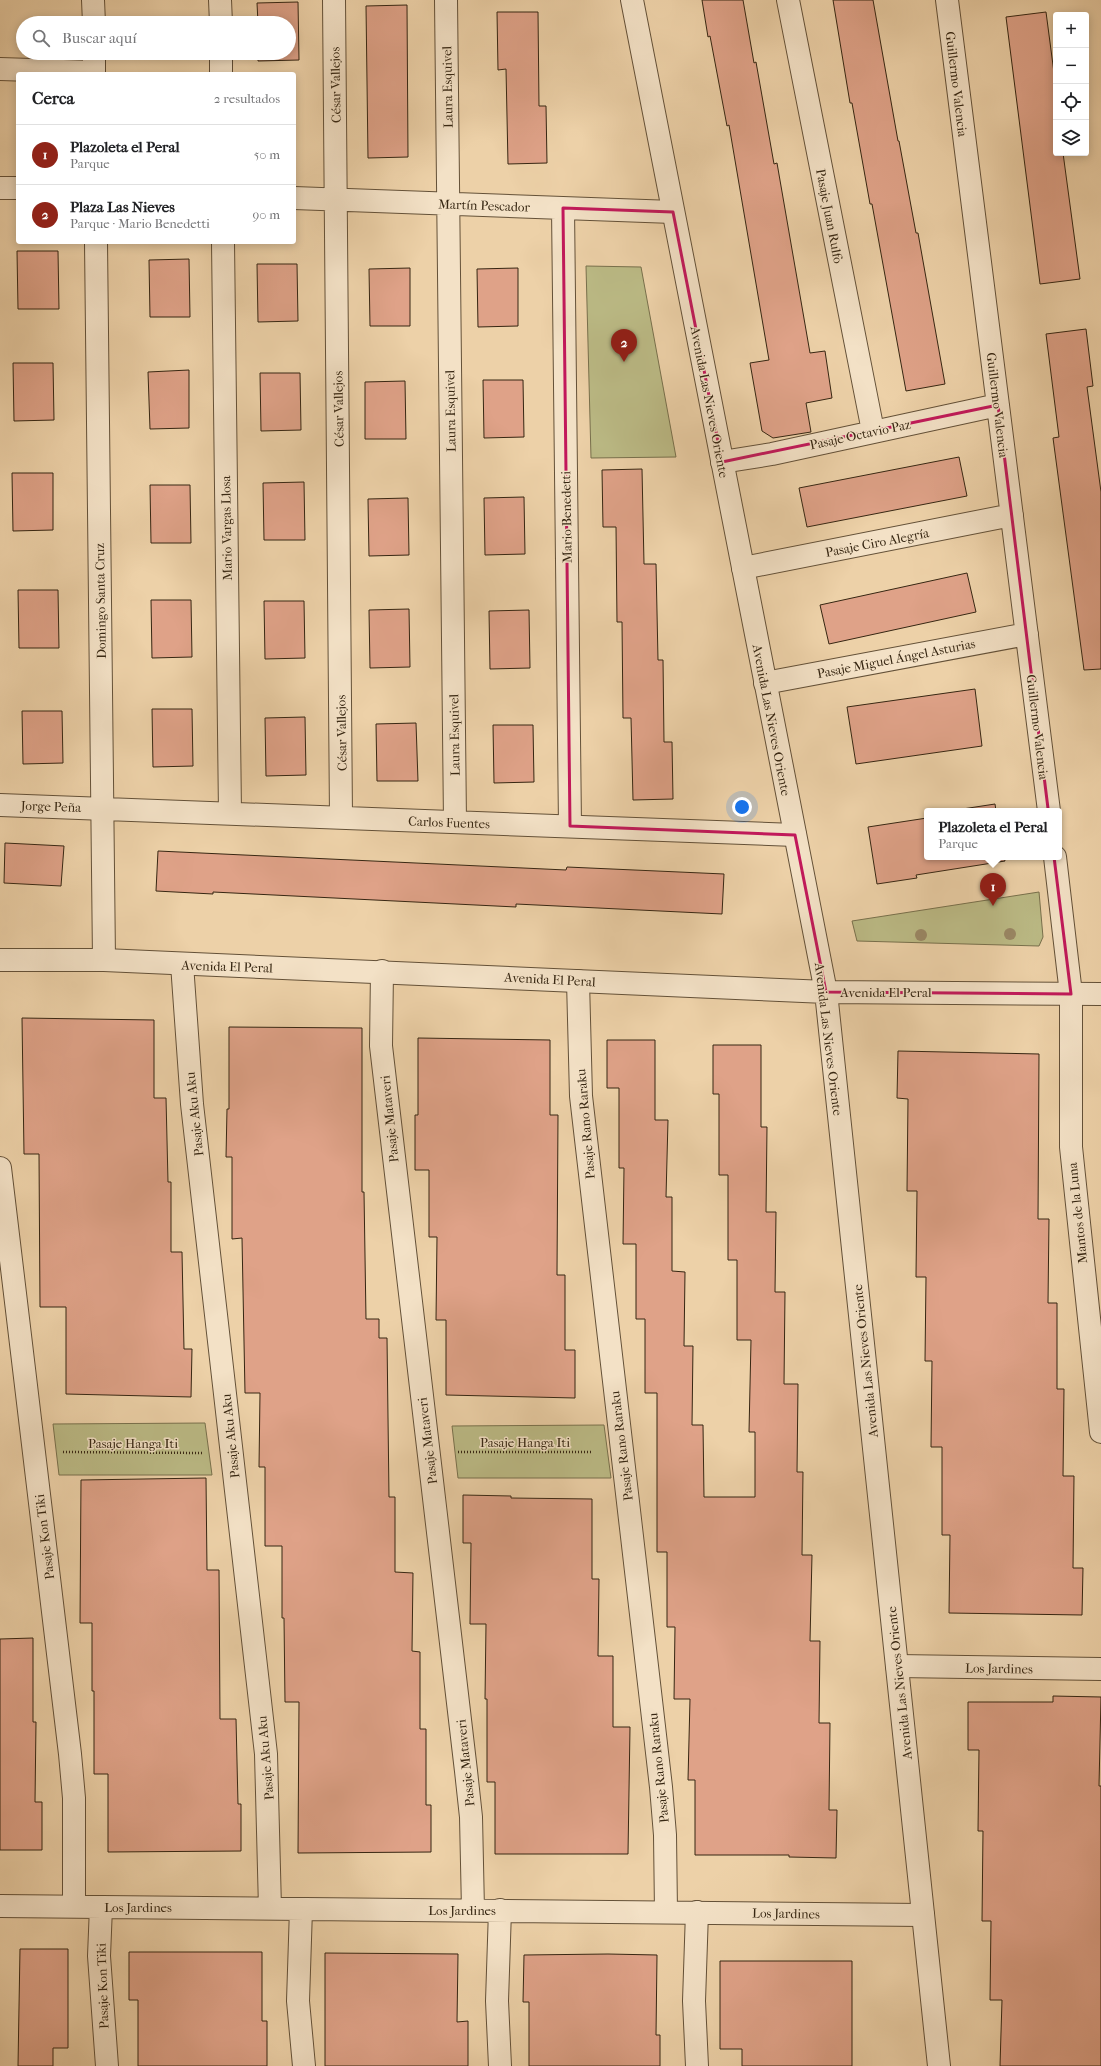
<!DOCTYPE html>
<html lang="es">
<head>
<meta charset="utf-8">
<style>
  :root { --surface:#fff; --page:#f6f6f6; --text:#202124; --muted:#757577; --line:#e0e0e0; --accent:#8f2418 }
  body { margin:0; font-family:"IM FELL French Canon",serif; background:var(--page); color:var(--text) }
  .controls { position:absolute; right:12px; top:12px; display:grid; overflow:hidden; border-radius:4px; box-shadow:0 2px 10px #0003 }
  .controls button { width:36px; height:36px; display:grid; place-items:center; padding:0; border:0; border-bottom:1px solid var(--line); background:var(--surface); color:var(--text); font:20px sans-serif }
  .you { position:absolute; left:742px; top:807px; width:14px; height:14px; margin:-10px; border:3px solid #fff; border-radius:50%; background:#1a73e8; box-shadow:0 0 0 6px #1a73e833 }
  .badge { display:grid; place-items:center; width:26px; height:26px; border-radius:50%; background:var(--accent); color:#fff; font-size:13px; font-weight:700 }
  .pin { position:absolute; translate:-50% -33px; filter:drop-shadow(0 1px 2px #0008) }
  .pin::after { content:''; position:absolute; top:21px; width:14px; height:12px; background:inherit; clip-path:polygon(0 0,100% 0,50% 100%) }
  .popup { position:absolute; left:924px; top:808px; width:138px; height:52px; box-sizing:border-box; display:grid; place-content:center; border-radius:4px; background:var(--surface); filter:drop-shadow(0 1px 3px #0005); font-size:13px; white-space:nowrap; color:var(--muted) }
  .popup b { font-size:15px; color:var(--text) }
  .popup::after { content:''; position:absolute; left:50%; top:100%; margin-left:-8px; border:8px solid transparent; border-top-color:var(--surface) }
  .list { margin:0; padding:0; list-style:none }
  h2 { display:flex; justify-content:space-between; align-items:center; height:52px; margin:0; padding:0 16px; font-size:17px }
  h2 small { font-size:13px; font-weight:400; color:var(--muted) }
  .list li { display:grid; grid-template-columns:26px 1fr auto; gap:12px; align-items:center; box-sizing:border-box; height:60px; padding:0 16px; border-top:1px solid var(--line) }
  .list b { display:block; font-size:15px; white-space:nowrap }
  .list p { margin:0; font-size:13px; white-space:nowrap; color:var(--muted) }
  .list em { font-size:13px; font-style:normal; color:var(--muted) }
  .icon { flex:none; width:22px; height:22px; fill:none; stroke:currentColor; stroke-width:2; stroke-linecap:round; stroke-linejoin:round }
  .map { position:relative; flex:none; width:1101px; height:2066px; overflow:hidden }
  .search { position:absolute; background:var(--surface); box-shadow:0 2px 10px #0003; left:16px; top:16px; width:280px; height:44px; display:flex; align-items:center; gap:10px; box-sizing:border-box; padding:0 14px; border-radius:22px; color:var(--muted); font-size:15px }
  .panel { position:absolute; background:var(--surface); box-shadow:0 2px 10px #0003; left:16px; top:72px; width:280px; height:172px; border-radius:4px }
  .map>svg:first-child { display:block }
  .green { fill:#bbba85; stroke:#78704c }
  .building { fill:#dfa288; stroke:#362612 }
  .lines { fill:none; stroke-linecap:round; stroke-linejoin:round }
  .minor-casing { stroke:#645138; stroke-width:24 }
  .tertiary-casing { stroke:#645138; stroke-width:24 }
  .path { stroke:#362612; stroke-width:2.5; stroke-dasharray:1 2; stroke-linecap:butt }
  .minor { stroke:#f3e1c6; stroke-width:22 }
  .tertiary { stroke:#f3e1c6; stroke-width:22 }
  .tree { fill:#9a8765 }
  .marked { fill:none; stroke:#c2185b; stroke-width:3; stroke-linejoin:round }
  .labels { text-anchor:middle; stroke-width:3; stroke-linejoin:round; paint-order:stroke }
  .street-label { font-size:13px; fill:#362612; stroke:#f3e1c6 }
</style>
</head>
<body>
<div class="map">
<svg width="1101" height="2066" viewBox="0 0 1101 2066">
  <rect width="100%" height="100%" fill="#edd1a8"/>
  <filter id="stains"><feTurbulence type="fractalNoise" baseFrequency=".005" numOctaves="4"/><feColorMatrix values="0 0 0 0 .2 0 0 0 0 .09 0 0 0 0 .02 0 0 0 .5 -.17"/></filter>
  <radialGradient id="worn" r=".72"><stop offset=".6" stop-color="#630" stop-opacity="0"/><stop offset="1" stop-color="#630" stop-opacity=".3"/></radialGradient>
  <path class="green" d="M586,266l55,1 35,190 -85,1z
    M1039,892l4,45 -4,9 -182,-5 -5,-20z
    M205,1423l7,52h-153l-6,-51z
    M604,1425l7,53h-153l-6,-52z"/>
  <path class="building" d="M702,0h41l11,63 2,-1 18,102 3,-1 33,190 15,-2 7,47 -26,5 5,29 -38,6 -11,-7 -12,-68 19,-3 -40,-235 -2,1 -17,-90 -2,1z
    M833,0h40l25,141h1l17,92h2l27,151 -39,7 -34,-187h-2l-18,-101h-2z
    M298,2l1,58 -41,1v-8h31v-30h-31l-1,-20z
    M407,5l1,152 -40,1 -2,-152z
    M497,12h41l1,94h7l1,57 -39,1 -2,-95 -8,1z
    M1046,12l10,76v65h7l17,126 -40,5 -34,-267z
    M17,251h41l1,58h-41z
    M189,259l1,58h-40l-1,-57z
    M257,264h40l1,57 -40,1z
    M410,268v58h-40l-1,-57z
    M518,268v58l-40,1 -1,-58z
    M1086,329l7,57 -6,1 14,105v177l-17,1 -31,-232 6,-1 -13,-103z
    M13,363h40l1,57 -40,1z
    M189,370v58l-39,1 -2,-57z
    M260,373h40l1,57 -40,1z
    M483,380h40l1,57 -40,1z
    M405,381l1,58h-41v-57z
    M959,457l8,39 -160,31 -8,-39z
    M642,469l2,95h12l2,96h5l1,82h8l1,57 -40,1 -2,-82h-8l-1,-96h-5l-1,-95h-13l-1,-57z
    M12,473h41v57l-40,1z
    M304,482l1,58h-41l-1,-57z
    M150,485h40l1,58h-40z
    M524,497l1,57 -40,1 -1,-57z
    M408,498l1,57 -40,1 -1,-57z
    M967,573l9,39 -147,32 -9,-39z
    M18,590h40l1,58h-40z
    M151,600h40l1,57 -40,1z
    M264,601h40l1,57 -40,1z
    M409,609l1,58 -40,1 -1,-58z
    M529,610l1,58 -40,1 -1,-58z
    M975,689l7,57 -126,18 -9,-57z
    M152,709h40l1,57 -40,1z
    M22,711h40l1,52 -40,1z
    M305,717l1,58 -40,1 -1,-58z
    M416,723l2,58h-41l-1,-57z
    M493,725h40l1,57 -40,1z
    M995,804l1,7 -40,-1z
    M927,818v39h77l1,4 -89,14 1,3 -40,6 -9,-57z
    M5,843l59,3 -3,40 -57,-3z
    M158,851l408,19 1,-3 157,7 -2,40 -206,-10v3l-303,-15v2l-57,-3z
    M22,1018l132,2v78h12l2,84h3v70h11l2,97h8l-1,48 -125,-3v-87h-26l-1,-153h-15z
    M229,1027l133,1v164h2l2,127h13v19h8l2,159h6v75l18,1 -1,78 8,1v77h6v76h5v47l-133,1 1,-151h-14l-1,-84h-2v-72h-17v-79h-6l1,-74h-15l-3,-155 -10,1v-82h-6l1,-48h2z
    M418,1038l132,2v75h8l-1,160h8v75h10v48l-129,-3v-75h-10l1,-83h-8v-67h-14v-55h3z
    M607,1040h48v80h13l-2,77h6v74l13,1 -1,74h9l-1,79h11l1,72h51v-65h-6l2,-92h-14v-80h-9v-85h-9v-81h-6v-49h48v82h6l-1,85h10l-1,80h10l-1,92h14l-1,88h6l-1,83h10l-2,86h10l-1,82h11l-1,87h8l-1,48 -47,-1v-2h-94v-75h-7l2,-81h-16l1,-72h-8v-75h-10v-159h-12v-74h-9v-75h-13l1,-76h-5v-80h-12z
    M898,1051l141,3 -1,165h11l-1,84h9v86h7l-1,87h11l-1,92h10l-1,47 -133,-2 1,-78h-8v-88h-11l1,-86h-7l1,-84h-10l1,-86h-10l1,-92 -11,-1z
    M206,1478l1,92h12l1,149h16l2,85h3v47l-133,1v-78h-14v-83h-2v-68h-12l1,-143z
    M463,1495l48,1v2l81,1v80h7l-1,77h15v71h17l-2,127h-133v-72h-8v-83h-2l1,-75h-16l1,-81h-8z
    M33,1638v84h3l-1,80h7v48h-42v-211z
    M1053,1696l48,1 -2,89h2v280h-101l2,-66h-12l1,-79h-9l1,-90h-5l1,-81h-11v-48h85z
    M20,1949h48v99h-15v18h-35z
    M129,1952h133v69h5v45h-129v-66h-9z
    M325,1953l133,1 -1,68 11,-1v45h-143z
    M608,1954l49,1 -1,80h4v31h-131v-64h-6l1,-47z
    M720,1961h132v105h-110v-17h-22z"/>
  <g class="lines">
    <defs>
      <path id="minor" d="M93,0l1,23
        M220,0l1,23
        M334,0l7,817
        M446,0l9,822
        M788,0l85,431
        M947,0l102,811
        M94,53v21
        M221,53v21
        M0,69l94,3
        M0,188h18
        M294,198l379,14
        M563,208l7,618
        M96,242l8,718
        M223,242l7,571
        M722,462l50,-8 226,-49
        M743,568l269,-53
        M765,683l262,-49
        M0,805l795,30
        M1055,857l16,137v153l30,285
        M182,964l10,140 74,650 4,154
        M382,971l-1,75 85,725 5,46 2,93
        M578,981l3,115 80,691 4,48 1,77
        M0,1168l70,586 4,44v108
        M897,1666l204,3
        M0,1906l923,9
        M101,1907l-2,49 8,110
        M301,1909l-3,92 6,65
        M500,1910l-3,91 3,65
        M697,1912l-3,89 3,65"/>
      <path id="tertiary" d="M632,0l194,992 113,1074
        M0,960h104l722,32 275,2"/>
    </defs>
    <use href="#minor" class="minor-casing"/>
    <use href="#tertiary" class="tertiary-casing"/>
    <path class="path" d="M63,1452l139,1
      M458,1452h135"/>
    <use href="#minor" class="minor"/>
    <use href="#tertiary" class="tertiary"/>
  </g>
  <g class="tree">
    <circle cx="1010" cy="934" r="6"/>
    <circle cx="921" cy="935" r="6"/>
  </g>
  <path class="marked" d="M563,208l110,4 49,250 276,-57 73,589 -245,-2 -31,-157 -225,-9z"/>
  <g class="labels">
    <g class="street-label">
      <text transform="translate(957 84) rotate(83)" y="5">Guillermo Valencia</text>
      <text transform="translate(335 85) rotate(-91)" y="5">César Vallejos</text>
      <text transform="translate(447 87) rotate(-91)" y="5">Laura Esquivel</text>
      <text transform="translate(484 205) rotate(2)" y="5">Martín Pescador</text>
      <text transform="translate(830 216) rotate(79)" y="5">Pasaje Juan Rulfo</text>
      <text transform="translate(710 402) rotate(79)" y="5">Avenida Las Nieves Oriente</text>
      <text transform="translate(998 405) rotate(83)" y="5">Guillermo Valencia</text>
      <text transform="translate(338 409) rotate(-91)" y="5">César Vallejos</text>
      <text transform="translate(450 411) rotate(-91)" y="5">Laura Esquivel</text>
      <text transform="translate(860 434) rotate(-12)" y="5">Pasaje Octavio Paz</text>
      <text transform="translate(566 517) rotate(-91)" y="5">Mario Benedetti</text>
      <text transform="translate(226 528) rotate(-91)" y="5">Mario Vargas Llosa</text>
      <text transform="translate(877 542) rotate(-11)" y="5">Pasaje Ciro Alegría</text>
      <text transform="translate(100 601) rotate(-91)" y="5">Domingo Santa Cruz</text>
      <text transform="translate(896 658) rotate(-11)" y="5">Pasaje Miguel Ángel Asturias</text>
      <text transform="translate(772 720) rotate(79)" y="5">Avenida Las Nieves Oriente</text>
      <text transform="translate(1038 727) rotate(83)" y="5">Guillermo Valencia</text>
      <text transform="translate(341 733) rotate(-91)" y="5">César Vallejos</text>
      <text transform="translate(454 735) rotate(-91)" y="5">Laura Esquivel</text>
      <text transform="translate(51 806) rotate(2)" y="5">Jorge Peña</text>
      <text transform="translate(449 822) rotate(2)" y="5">Carlos Fuentes</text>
      <text transform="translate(227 966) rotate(2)" y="5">Avenida El Peral</text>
      <text transform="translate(550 979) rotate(3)" y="5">Avenida El Peral</text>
      <text x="886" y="997">Avenida El Peral</text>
      <text transform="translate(829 1039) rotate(83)" y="5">Avenida Las Nieves Oriente</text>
      <text transform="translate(194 1114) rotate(-96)" y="5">Pasaje Aku Aku</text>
      <text transform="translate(389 1119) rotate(-96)" y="5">Pasaje Mataveri</text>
      <text transform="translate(585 1124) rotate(-95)" y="5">Pasaje Rano Raraku</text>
      <text transform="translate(1077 1213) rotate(-96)" y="5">Mantos de la Luna</text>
      <text transform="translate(865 1361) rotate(-96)" y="5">Avenida Las Nieves Oriente</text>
      <text transform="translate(230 1436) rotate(-96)" y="5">Pasaje Aku Aku</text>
      <text transform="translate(427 1441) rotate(-97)" y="5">Pasaje Mataveri</text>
      <text x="525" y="1447">Pasaje Hanga Iti</text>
      <text x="133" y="1448">Pasaje Hanga Iti</text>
      <text transform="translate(621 1446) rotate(-97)" y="5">Pasaje Rano Raraku</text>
      <text transform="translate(44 1537) rotate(-97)" y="5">Pasaje Kon Tiki</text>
      <text transform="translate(999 1668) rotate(1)" y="5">Los Jardines</text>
      <text transform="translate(899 1683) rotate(-96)" y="5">Avenida Las Nieves Oriente</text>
      <text transform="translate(265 1758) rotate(-95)" y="5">Pasaje Aku Aku</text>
      <text transform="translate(465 1763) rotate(-96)" y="5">Pasaje Mataveri</text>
      <text transform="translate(658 1768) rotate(-96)" y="5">Pasaje Rano Raraku</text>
      <text x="138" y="1912">Los Jardines</text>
      <text x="462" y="1915">Los Jardines</text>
      <text transform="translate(786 1913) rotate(1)" y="5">Los Jardines</text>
      <text transform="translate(102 1986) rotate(-92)" y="5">Pasaje Kon Tiki</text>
    </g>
  </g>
  <rect width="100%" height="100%" filter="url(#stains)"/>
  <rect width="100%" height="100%" fill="url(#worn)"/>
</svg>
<div class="controls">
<button>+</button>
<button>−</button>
<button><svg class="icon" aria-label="locate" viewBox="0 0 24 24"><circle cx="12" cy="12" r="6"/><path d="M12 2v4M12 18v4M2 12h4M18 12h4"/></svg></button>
<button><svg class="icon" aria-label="layers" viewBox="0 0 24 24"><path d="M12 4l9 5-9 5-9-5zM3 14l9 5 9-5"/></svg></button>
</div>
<div class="you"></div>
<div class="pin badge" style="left:993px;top:906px">1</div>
<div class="popup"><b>Plazoleta el Peral</b>Parque</div>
<div class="pin badge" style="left:624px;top:362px">2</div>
<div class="search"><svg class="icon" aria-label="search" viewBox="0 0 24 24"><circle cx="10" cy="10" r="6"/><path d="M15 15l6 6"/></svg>Buscar aquí</div>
<section class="panel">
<h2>Cerca<small>2 resultados</small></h2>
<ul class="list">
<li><span class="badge">1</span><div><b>Plazoleta el Peral</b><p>Parque</p></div><em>50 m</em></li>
<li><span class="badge">2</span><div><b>Plaza Las Nieves</b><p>Parque · Mario Benedetti</p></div><em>90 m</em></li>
</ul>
</section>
</div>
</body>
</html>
